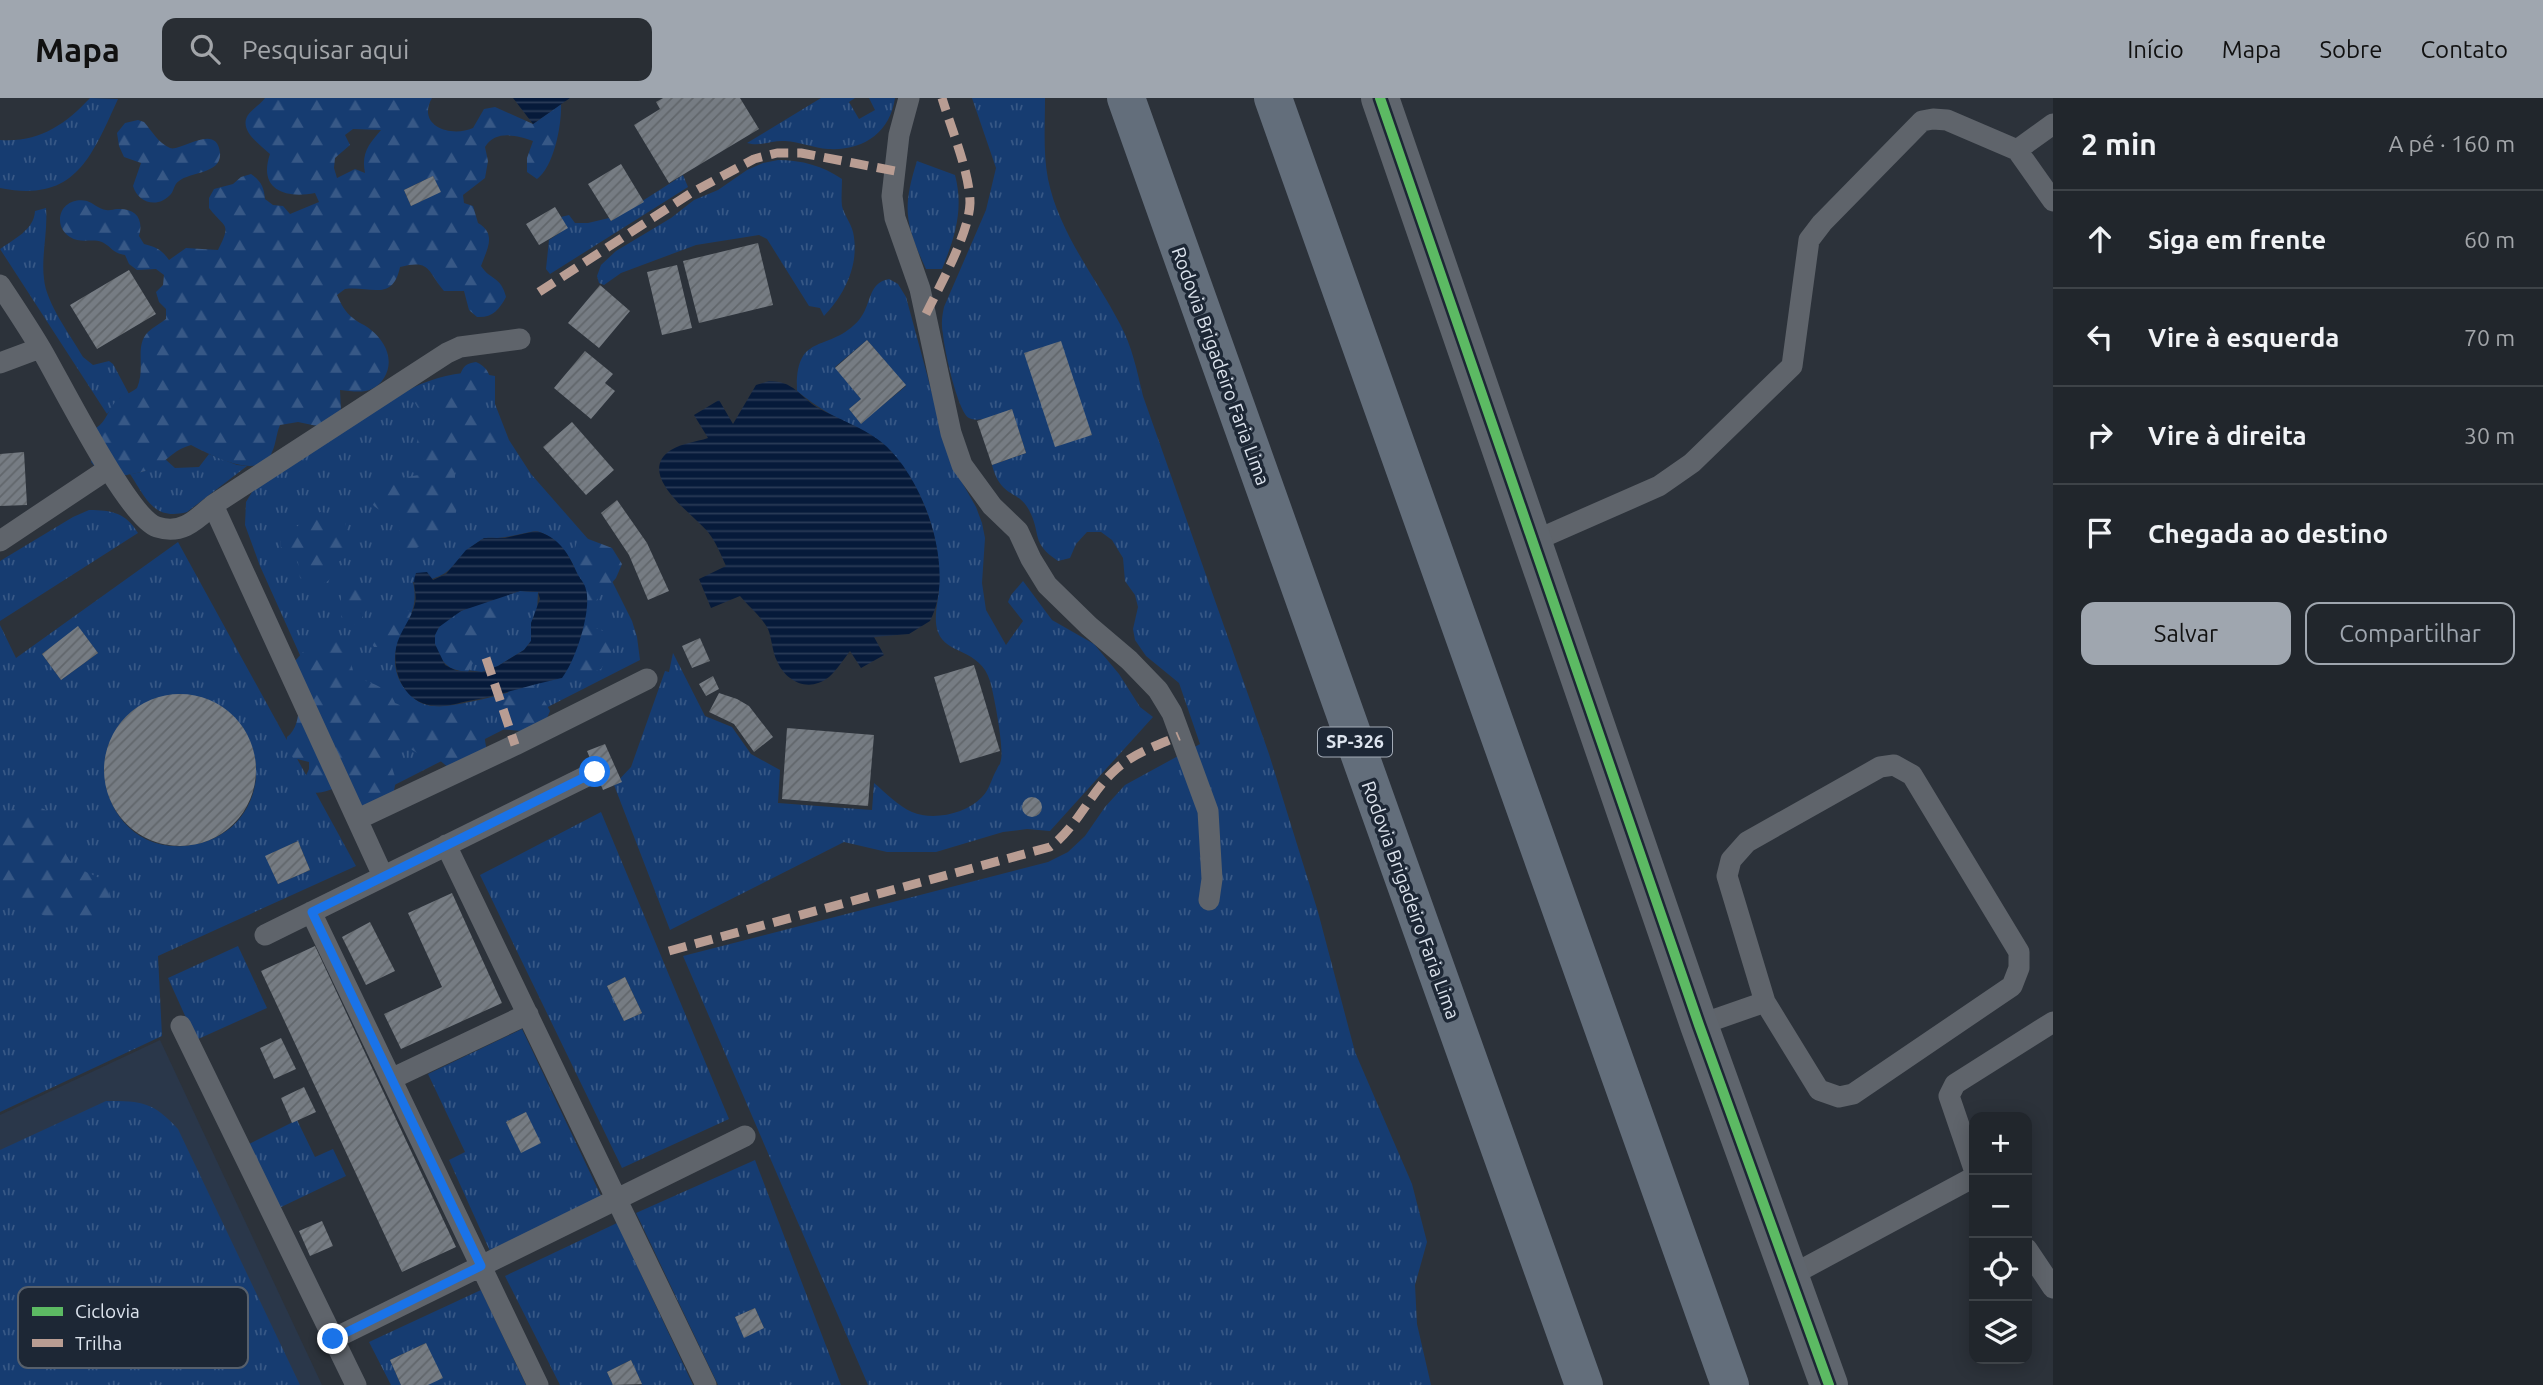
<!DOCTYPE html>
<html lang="pt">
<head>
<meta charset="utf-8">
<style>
  :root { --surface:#21262c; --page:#292e34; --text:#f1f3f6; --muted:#a2a5a9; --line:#3e4348; --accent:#9fa6af }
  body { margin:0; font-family:Ubuntu,sans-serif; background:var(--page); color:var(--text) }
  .controls { position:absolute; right:21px; bottom:21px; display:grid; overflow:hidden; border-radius:14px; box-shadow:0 4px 18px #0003 }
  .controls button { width:63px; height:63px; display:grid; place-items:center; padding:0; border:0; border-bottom:2px solid var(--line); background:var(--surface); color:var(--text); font:35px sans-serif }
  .stop { position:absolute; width:21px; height:21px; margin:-16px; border:5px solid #1a73e8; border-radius:50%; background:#fff }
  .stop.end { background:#1a73e8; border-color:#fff; box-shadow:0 2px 7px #0008 }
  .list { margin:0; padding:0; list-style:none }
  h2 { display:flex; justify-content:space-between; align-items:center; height:91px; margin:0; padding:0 28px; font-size:30px }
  h2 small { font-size:23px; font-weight:400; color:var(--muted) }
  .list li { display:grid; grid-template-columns:46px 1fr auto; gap:21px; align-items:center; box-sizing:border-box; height:98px; padding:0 28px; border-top:2px solid var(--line) }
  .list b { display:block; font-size:26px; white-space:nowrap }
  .list em { font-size:23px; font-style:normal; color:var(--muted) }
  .actions { display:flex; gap:14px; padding:21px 28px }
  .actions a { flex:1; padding:16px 0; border:2px solid var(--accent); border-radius:14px; text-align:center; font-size:24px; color:var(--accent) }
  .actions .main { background:var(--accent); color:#111 }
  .icon { flex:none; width:38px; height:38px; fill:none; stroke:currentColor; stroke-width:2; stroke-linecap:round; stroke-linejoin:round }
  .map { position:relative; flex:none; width:2053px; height:1287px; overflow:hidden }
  header { display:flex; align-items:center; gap:42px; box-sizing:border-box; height:98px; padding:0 35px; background:var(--accent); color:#111 }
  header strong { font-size:33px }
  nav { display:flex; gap:38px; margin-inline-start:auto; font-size:24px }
  .search { width:490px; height:63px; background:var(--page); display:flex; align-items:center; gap:18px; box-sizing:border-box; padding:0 24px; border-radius:14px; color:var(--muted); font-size:26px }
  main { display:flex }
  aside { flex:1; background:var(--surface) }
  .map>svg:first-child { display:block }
  .built { fill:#2a374a }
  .grass { fill:url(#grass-tufts); fill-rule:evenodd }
  .forest { fill:url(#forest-firs); fill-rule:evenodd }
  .water { fill:url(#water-rules); fill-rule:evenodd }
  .building { fill:url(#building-hatch) }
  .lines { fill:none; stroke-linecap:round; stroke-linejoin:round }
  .lane { stroke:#5f646b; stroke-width:21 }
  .secondary { stroke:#5f656d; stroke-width:38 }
  .highway { stroke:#636e7b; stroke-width:38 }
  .quiet { stroke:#b99d93; stroke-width:9; stroke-dasharray:18 9; stroke-linecap:butt }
  .cycleway-casing { stroke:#1d2735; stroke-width:15 }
  .cycleway { stroke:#5cba63; stroke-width:10 }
  .route { stroke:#1a73e8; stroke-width:9 }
  .labels { text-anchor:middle; stroke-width:7; stroke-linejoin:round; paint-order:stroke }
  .shield { fill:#1d2735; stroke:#a3abb6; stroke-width:2 }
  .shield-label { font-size:18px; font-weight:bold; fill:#dde4ee }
  .street-label { font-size:19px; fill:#dde4ee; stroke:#1d2735 }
  .key { fill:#1d2735; stroke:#57606c; stroke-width:2 }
  .key-label { font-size:19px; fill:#dde4ee }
</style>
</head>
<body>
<header>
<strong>Mapa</strong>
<div class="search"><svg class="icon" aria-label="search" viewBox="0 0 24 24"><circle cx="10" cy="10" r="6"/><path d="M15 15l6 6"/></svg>Pesquisar aqui</div>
<nav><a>Início</a><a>Mapa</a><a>Sobre</a><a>Contato</a></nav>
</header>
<main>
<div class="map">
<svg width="2053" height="1287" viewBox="0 0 2053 1287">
  <defs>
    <pattern id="grass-tufts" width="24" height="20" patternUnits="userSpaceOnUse" patternTransform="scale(1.75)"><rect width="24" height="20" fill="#163c71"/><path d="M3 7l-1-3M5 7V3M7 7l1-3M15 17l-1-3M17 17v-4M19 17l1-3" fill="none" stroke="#375886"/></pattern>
    <pattern id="forest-firs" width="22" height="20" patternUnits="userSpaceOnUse" patternTransform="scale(1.75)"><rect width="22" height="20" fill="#163c71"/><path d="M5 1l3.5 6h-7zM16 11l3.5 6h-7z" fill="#375886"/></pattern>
    <pattern id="water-rules" width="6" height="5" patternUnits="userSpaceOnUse" patternTransform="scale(1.75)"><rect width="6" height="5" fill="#061a3a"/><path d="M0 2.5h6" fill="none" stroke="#2a3b57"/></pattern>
    <pattern id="building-hatch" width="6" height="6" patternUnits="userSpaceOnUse" patternTransform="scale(1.75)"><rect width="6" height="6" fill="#767c83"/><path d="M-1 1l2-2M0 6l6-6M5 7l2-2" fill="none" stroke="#61666b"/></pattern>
  </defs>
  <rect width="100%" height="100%" fill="#2c323a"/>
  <path class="built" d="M160,942l162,345h-322v-270z"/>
  <path class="grass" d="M90,0l28,1c-27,59 -43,104 -118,89v-48c38,3 65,-15 90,-42z
    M821,0h34l-6,4 10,17 16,-9 -6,-12h26c-5,35 -32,53 -67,51 -14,-1 -28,-7 -43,-8 -14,-1 -24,6 -38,2z
    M972,0h73c0,26 -2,56 3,81 11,54 47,97 72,145 12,22 17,47 23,72l126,358 49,158 37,140 57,132 15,58 -12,43 2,39 14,61h-563l-185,-429 365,-94 20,-10 17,-16 20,-29 20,-22 75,-41 -21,-61 -33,-27 -11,-16 -2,-11 5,-22 -3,-12 -10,-14 -2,-23 -11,-18 -11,-8h-14l-11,12 -6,14 -12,3c-28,-19 -16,-26 -29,-51 -11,-21 -28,-11 -37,-45l34,-12 -14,-43c-12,2 -31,14 -43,8 -11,-6 -25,-69 -26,-84 -2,-9 -1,-18 1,-27l42,-97 10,-42z
    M778,62c24,0 45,6 64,19 0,9 -1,19 0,27 2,9 9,17 11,26 7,32 -8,62 -29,84l-4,-8 -11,-2 -42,-67 -8,-4 -63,10 -75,28 -17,12 -5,-2 -2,-7 4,-11 15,-14 55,-33 23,-18 24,-10 29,-20 16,-7z
    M917,63l38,14c9,34 0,62 -13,94h-16c-21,-45 -24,-61 -9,-108z
    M683,77l5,12 -138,87 -4,-5 3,-29 18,-12 -6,-11 8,-2 6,8h13l21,-5 2,3z
    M46,110c2,24 -5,48 -2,71 2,24 27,57 39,78l10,8 16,-4 4,3 16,30 -9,4 -13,16 -107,-165c14,-10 34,-19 35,-38z
    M889,181l9,5 8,13 45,166 25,44 6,16 3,15 -3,45 4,27 20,35 17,-24 -15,-19 3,-7 12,-14 29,39 42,24 25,30 21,33 13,10 -103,114 -23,-2 -24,3 -67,20h-49l-43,-10 -174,88 -56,-145 17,-18 34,-96 4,1 4,-19 32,63 27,11 19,27 29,16 -2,33 94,7 2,-27c12,10 24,23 38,29 21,9 54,2 70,-15 8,-8 9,-18 15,-28 3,-7 2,-1 4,-9 3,-13 -7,-65 -11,-79 -10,-33 -44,-26 -52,-49 -5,-14 0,-29 1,-43 2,-41 -9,-81 -32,-116 -7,-11 -17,-25 -28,-32 -9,-8 -22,-12 -33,-18 -17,-9 -33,-19 -49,-32 -2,-61 32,-37 62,-71 13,-15 8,-37 30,-41zM867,242l39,46 -45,37 -12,-14 12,-10 -26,-32z
    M472,274l23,4v28l14,36 22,34 64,73 37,74 5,16 3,23 -275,140 -105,-234 -15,-41 1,-23 9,-15 150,-95c21,-12 43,-18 67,-20zM536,433c19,4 35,25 41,43l-44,111c-22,7 -86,26 -106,20 -9,-2 -16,-9 -22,-16 -9,-11 -12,-26 -9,-40 7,-28 24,-35 17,-67 45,-4 36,-21 68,-42 5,-3 10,-2 16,-2 13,-1 26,-5 39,-7z
    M209,356l28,11 10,1 -60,46c-34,9 -41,-14 -57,-38 14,-2 25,-5 35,-15l10,9 24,-1z
    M89,412c23,0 37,3 49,23l-138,88v-60l73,-44z
    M178,444l178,324 -198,90 4,80 -162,76v-487l16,33zM78,529l20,26 -37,27 -19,-26zM179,596c103,11 101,144 5,152 -91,7 -118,-136 -5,-152zM298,743l12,29 -32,14 -12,-28z
    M520,493l18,1 -1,19 -6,13v17l-7,9 -26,16 -16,6 -32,-4c-5,-7 -13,-16 -15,-24 -8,-30 65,-47 85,-53z
    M601,714l128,307 -107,49 -142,-293zM625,879l17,36 -18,8 -17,-35z
    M238,848l29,62 -71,32 -28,-62z
    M522,931l80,169 -112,53 -41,-91 16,-8 -37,-78zM526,1014l-5,40 -15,-30z
    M106,1003c37,0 47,1 72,28l122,256h-300v-235z
    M297,1022l18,37 18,-8 13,27 -69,33 -32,-63z
    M755,1062l86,225h-123l-82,-172zM755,1210l9,20 -20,9 -9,-20z
    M617,1125l76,162h-52l1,-1 -11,-24 -24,12 6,13h-53l-55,-109z
    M481,1192l45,95h-98l-2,-42 -36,17 11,25h-10l-22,-43z"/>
  <path class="forest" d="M265,0h167c-16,28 19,40 41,30l11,-19 11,-2 38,17 28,-20c1,20 -7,63 -24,75l-10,-7v-14l6,-17c-16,-6 -38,-11 -48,6l3,14 -3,17 -22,17 1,8 9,3 5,17c19,11 9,26 3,43 10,15 20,10 25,31 -7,13 -14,21 -29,20l-8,-7 -5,-19h-20c-17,-20 -13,-32 -44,-24 -7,35 -30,19 -55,22l-8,6c4,9 8,17 16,23 5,5 13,7 18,12 14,11 24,30 13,48 -11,17 -26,14 -44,12l1,20 -24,16 -19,-4 -18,3c-4,9 -4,19 -8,27 -11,31 -63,2 -81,-7 -15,4 -21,12 -33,21 -9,6 -38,11 -49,10 -8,-2 -13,-8 -18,-14l5,-34c11,-7 12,-19 21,-28 6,-5 14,-7 20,-12 9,-20 -3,-42 11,-56 5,-5 13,-9 18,-13v-10l-7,-7 -3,-10 7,-7 1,-10 -8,-6 -19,1 -8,-6 -4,-9c-13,-2 -13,-8 -23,-13 -10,-4 -21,2 -32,-5 -6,-4 -10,-10 -10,-17 0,-15 14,-22 27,-19 6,2 12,8 19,9 5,1 7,-1 11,-1 19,-1 27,10 22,27l5,8c12,3 18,6 25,16l17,-12 32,2c14,-28 7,-21 -9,-42v-10l5,-9 19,-5 8,-7 10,-3c10,7 13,13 14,25l8,6 10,1 7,8 29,-12 -4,-9c-31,6 -57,-4 -45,-39 -9,-9 -32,-23 -22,-39 4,-6 13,-11 17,-17zM353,31l28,1c-12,14 -20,23 -16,43l-10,-4 -18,9 -3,-10 1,-10 15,-13 -5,-10zM433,78l7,16 -29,14 -7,-16z
    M138,22l6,2c8,9 14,21 26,26 11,4 47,-26 50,5 2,21 -30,19 -41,28 -5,3 -5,9 -8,13 -13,15 -33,9 -38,-8l8,-23 -17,-6 -5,-11 -2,-13 8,-10z
    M476,264c25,11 12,37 1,55 8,11 23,9 28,25l-4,6 -6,3 -13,-7 -6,3 6,15 -5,6 -8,2 -7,-3 -7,4v9l6,15c-6,12 -6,38 -16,42 -4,2 -11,0 -17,1 -11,13 -19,15 -33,6l-2,-8 13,-11c-14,-16 -47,-11 -32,-42l50,-9 4,-7 -12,-21 2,-8 21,-12 2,-8 -22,-8 -4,-7 4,-6c13,-4 28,-6 39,-12 3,-13 3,-21 18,-23z
    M321,414l24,6 4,33 -4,7 -7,4c-7,24 -15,26 -38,16l-2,-16 -17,-15v-8l32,-25z
    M583,439l29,11 10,16 -6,14 -23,26 -6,-3v-10l-16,-32 6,-17z
    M350,476h4l18,26 -13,23 -7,3 -11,-9v-20z
    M490,502l3,5 12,8 -12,24 -12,12 -13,23c-20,-2 -27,-9 -33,-28l4,-5 18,-2 -2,-14 6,-12z
    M390,508l16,3 13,10 -19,28 -11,-3 -7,3h-8l-2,-3 1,-8z
    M583,515l10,6 3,9 17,7 4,8 -16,26 -18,6 -7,-4 -7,-9z
    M334,536c19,9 14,25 21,42 15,8 34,10 40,27 9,3 21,12 31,12 19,0 37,-9 55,2l7,41 -38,11 -13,-11 -15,-2 -13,-8 -9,-1 -11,11 7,22 -3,16 -19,12 -23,-4 -16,-16c-13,5 -23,9 -33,-4l7,-15v-7l-16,-4 -7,-13 1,-8c19,-14 10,-54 8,-76l16,-18z
    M528,583l10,8 12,22 -3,7 -26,13 -20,-2 -4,-6v-20l10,-6 2,-8z
    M31,706c46,14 20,37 42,60 9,8 24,11 34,19 8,27 -4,37 -31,38 -9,0 -19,1 -27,-3 -11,-4 -18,-13 -28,-18l-14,3 -7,-3v-83l18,-11z"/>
  <path class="water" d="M513,0h57l-37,26z
    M769,283c25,0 30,15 49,27 20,11 44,19 62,33 43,33 77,129 50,180l-21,13 -35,3 10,18 -23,13 -11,-17c-7,9 -13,19 -21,26 -20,16 -43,5 -52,-16 -5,-10 -5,-22 -9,-32 -6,-12 -20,-23 -28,-33l-29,12 -12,-29 27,-13c-5,-11 -10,-24 -18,-34 -14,-17 -74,-58 -37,-82 11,-7 25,-8 37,-12l-14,-23 25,-15 14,24 23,-39z
    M536,433c21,5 32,21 40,40 3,7 9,12 10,19 6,21 -11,72 -24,88 -32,7 -62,17 -94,23 -10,2 -21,6 -32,5 -30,-1 -44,-31 -40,-58 3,-16 15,-28 19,-44 3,-11 -4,-19 1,-31l11,-1 6,8 13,-6 20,-24 18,-12h21zM520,493l18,1 2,7 -9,24v18l-7,9 -26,16 -16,6 -25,-1 -12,-6 -10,-21v-9l4,-8 22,-16z"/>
  <path class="building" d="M663,0h77l19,31 -90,54 -35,-58 26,-16 -4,-7z
    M621,66l23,38 -33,19 -23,-37z
    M433,78l8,16 -30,14 -7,-16z
    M555,109l13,21 -29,17 -13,-21z
    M758,145l15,62 -74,18 -16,-62z
    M677,167l15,63 -30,7 -15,-63z
    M129,172l27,44 -59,35 -27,-44z
    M600,187l30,26 -31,37 -31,-25z
    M867,242l39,45 -45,39 -12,-15 12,-10 -26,-31z
    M1061,243l31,94 -37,12 -31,-94z
    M585,253l28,23 -8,9 10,8 -24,28 -37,-31z
    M1012,311l14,44 -34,12 -15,-44z
    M572,324l42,48 -28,25 -43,-48z
    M24,354l3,53 -27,1v-52z
    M617,402l30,43 22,48 -21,9 -19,-45 -28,-42z
    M78,528l20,27 -37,27 -19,-26z
    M700,540l10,23 -18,7 -10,-22z
    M974,567l26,86 -40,12 -26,-86z
    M713,578l6,13 -13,7 -7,-12z
    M719,595l18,6 12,7 24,31 -19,15 -20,-28 -25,-12z
    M104 672a76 76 0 1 1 152 0a76 76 0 1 1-152 0Z
    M787,630l87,7 -6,71 -86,-7z
    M605,646l17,38 -19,8 -16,-39z
    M1022 709a10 10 0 1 1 20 0a10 10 0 1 1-20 0Z
    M298,743l12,29 -32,14 -13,-28z
    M452,795l50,110 -101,46 -17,-35 58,-27 -34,-74z
    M370,824l25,49 -29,14 -24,-48z
    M315,848l141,301 -54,25 -141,-301z
    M625,879l17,36 -18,8 -17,-35z
    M281,940l15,31 -22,10 -14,-31z
    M304,989l12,25 -24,11 -11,-25z
    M526,1014l15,31 -20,10 -15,-31z
    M322,1123l11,25 -23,10 -11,-25z
    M755,1210l9,20 -20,10 -9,-21z
    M426,1245l17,35 -15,7h-27l-11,-25z
    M631,1262l11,24 -29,1 -6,-13z"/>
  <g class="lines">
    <path class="lane" d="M909,0l-10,37 -7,61 3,22 25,71 31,144 11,32 30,41 26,25 13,28 16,26 42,41 40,34 29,30 14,23 36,98 4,68 -3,21
      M2017,52l36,-26
      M0,187c14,21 28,42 41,64 19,32 87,169 116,178 25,8 39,-7 56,-22l234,-152 13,-6 60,-8
      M0,265l40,-15
      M213,407l170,371
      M0,443l108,-72
      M1534,443l125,-55 33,-23 100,-97 17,-126 13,-17 100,-102 11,-2 14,1 70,30 36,51
      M358,721l157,-74 132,-66
      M446,747l260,540
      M311,814l227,473
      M265,837l330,-163
      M1699,927l66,-23 -38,-126 4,-16 16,-18 133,-75 14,-2 18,10 107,177v16l-7,18 -159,108 -14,3 -20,-7 -54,-88
      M181,928l175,359
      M391,981l137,-65
      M1974,1071l-25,-73 6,-12 98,-62
      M2027,1151l26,39
      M1790,1178l184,-99
      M333,1241l412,-203"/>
    <path class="secondary" d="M1380,0l319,927 130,360"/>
    <path class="highway" d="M1126,0l458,1287
      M1273,0l457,1287"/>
    <path class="quiet" d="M539,194l152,-99 63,-34 23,-6h24l94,18
      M926,216c14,-29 43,-80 44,-111 0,-30 -19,-75 -28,-105
      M486,560l29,87
      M669,853l381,-104c27,-20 39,-52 63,-75 18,-18 43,-26 66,-36"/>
    <defs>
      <path id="cycleway" d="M1380,0l319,927 130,360"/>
    </defs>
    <use href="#cycleway" class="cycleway-casing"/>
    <use href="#cycleway" class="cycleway"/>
  </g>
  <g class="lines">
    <path class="route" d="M333,1241l148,-73 -169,-354 283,-140"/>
  </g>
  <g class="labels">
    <rect class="shield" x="1318" y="629.5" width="74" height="29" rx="5"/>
    <g class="shield-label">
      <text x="1355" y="650">SP-326</text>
    </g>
    <g class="street-label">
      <text transform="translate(1221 268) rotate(70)" y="7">Rodovia Brigadeiro Faria Lima</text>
      <text transform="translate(1411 802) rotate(70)" y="7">Rodovia Brigadeiro Faria Lima</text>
    </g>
  </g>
  <rect x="18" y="1189" width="230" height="81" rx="10" class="key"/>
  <rect x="32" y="1209" width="31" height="9" fill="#5cba63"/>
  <rect x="32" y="1241" width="31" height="8" fill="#b99d93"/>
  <g class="key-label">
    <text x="75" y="1220">Ciclovia</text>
    <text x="75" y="1252">Trilha</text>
  </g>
</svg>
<div class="controls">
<button>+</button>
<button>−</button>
<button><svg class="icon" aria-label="locate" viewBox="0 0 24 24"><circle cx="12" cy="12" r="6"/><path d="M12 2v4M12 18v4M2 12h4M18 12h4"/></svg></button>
<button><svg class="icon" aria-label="layers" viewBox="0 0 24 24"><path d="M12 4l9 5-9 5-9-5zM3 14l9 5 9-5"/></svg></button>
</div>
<div class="stop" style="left:595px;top:674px"></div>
<div class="stop end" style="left:333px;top:1241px"></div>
</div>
<aside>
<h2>2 min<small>A pé · 160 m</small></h2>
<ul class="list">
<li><svg class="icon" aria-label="ahead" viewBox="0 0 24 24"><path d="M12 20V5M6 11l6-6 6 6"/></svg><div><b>Siga em frente</b></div><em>60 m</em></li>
<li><svg class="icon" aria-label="left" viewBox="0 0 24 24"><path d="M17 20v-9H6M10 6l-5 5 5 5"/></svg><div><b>Vire à esquerda</b></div><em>70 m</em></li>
<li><svg class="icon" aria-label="right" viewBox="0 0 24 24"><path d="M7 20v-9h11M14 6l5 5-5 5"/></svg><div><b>Vire à direita</b></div><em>30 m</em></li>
<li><svg class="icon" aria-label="arrive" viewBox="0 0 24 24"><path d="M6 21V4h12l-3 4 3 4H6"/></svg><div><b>Chegada ao destino</b></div></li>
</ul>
<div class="actions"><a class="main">Salvar</a><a>Compartilhar</a></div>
</aside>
</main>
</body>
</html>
